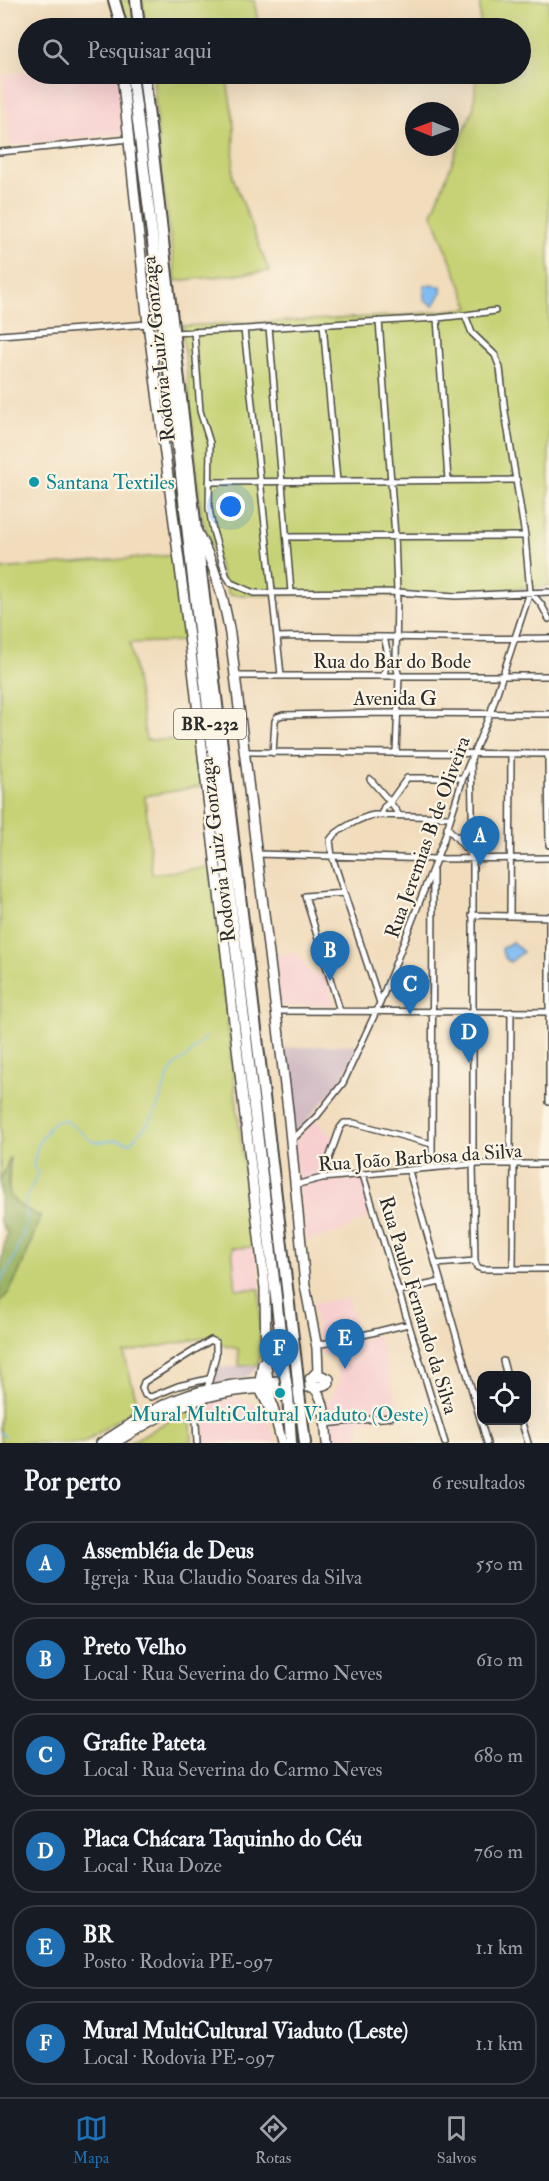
<!DOCTYPE html>
<html lang="pt">
<head>
<meta charset="utf-8">
<style>
  :root { --surface:#171b24; --page:#20242c; --text:#f1f3f6; --muted:#9ea1a6; --line:#363941; --accent:#1f6fb2 }
  body { margin:0; font-family:"IM FELL Double Pica",serif; background:var(--page); color:var(--text) }
  .controls { position:absolute; right:18px; bottom:18px; display:grid; overflow:hidden; border-radius:12px; box-shadow:0 6px 24px #0002 }
  .controls button { width:54px; height:54px; display:grid; place-items:center; padding:0; border:0; border-bottom:2px solid var(--line); background:var(--surface); color:var(--text); font:30px sans-serif }
  .compass { position:absolute; left:405px; top:102px; width:54px; height:54px; border-radius:50%; background:var(--surface); box-shadow:0 6px 24px #0002; rotate:271deg }
  .you { position:absolute; left:231px; top:507px; width:21px; height:21px; margin:-15px; border:4px solid #fff; border-radius:50%; background:#1a73e8; box-shadow:0 0 0 9px #1a73e833 }
  .badge { display:grid; place-items:center; width:39px; height:39px; border-radius:50%; background:var(--accent); color:#fff; font-size:20px; font-weight:700 }
  .pin { position:absolute; translate:-50% -50px; filter:drop-shadow(0 2px 3px #0008) }
  .pin::after { content:''; position:absolute; top:32px; width:21px; height:18px; background:inherit; clip-path:polygon(0 0,100% 0,50% 100%) }
  .list { margin:0; padding:0; list-style:none }
  h2 { display:flex; justify-content:space-between; align-items:center; height:78px; margin:0; padding:0 24px; font-size:26px }
  h2 small { font-size:20px; font-weight:400; color:var(--muted) }
  .list li { display:grid; grid-template-columns:39px 1fr auto; gap:18px; align-items:center; box-sizing:border-box; height:84px; margin:0 12px 12px; padding:0 12px; border:2px solid var(--line); border-radius:24px }
  .list b { display:block; font-size:22px; white-space:nowrap }
  .list p { margin:0; font-size:20px; white-space:nowrap; color:var(--muted) }
  .list em { font-size:20px; font-style:normal; color:var(--muted) }
  .icon { flex:none; width:33px; height:33px; fill:none; stroke:currentColor; stroke-width:2; stroke-linecap:round; stroke-linejoin:round }
  .map { position:relative; flex:none; width:549px; height:1443px; overflow:hidden }
  .search { position:absolute; background:var(--surface); box-shadow:0 6px 24px #0002; left:18px; right:18px; top:18px; height:66px; display:flex; align-items:center; gap:15px; box-sizing:border-box; padding:0 21px; border-radius:33px; color:var(--muted); font-size:22px }
  .sheet { height:654px; background:var(--surface) }
  nav { display:flex; justify-content:space-around; align-items:center; box-sizing:border-box; height:84px; border-top:2px solid var(--line); background:var(--surface); font-size:16px; color:var(--muted) }
  nav a { display:grid; justify-items:center; gap:3px }
  nav .on { color:var(--accent) }
  .map>svg:first-child { display:block }
  .built { fill:#f7cfd0 }
  .industrial { fill:#d2bdc5 }
  .green { fill:#c6d274; stroke:#787e50; stroke-width:1.5 }
  .forest { fill:#9cb466; stroke:#647048; stroke-width:1.5 }
  .water { fill:#7ebbf1; stroke:#54738e; stroke-width:1.5 }
  .lines { fill:none; stroke-linecap:round; stroke-linejoin:round }
  .stream { stroke:#7ebbf1; stroke-width:1.5 }
  .street-casing { stroke:#494641; stroke-width:8 }
  .primary-casing { stroke:#494641; stroke-width:12 }
  .highway-casing { stroke:#494641; stroke-width:14 }
  .street { stroke:#fff; stroke-width:5 }
  .primary { stroke:#fff; stroke-width:9 }
  .highway { stroke:#fff; stroke-width:10 }
  .highway-bridge-casing { stroke:#494641; stroke-width:14; stroke-linecap:butt }
  .highway-bridge { stroke:#fff; stroke-width:10 }
  .culture-dot { fill:#0f9aa8; stroke:#fcf5e5; stroke-width:2 }
  .labels { text-anchor:middle; stroke-width:4.5; stroke-linejoin:round; paint-order:stroke }
  .shield { fill:#fcf5e5; stroke:#6a6863; stroke-width:1.5 }
  .shield-label { font-size:18px; font-weight:bold; fill:#2b2b2b }
  .street-label { font-size:20px; fill:#2b2b2b; stroke:#fcf5e5 }
  .culture-label { font-size:20px; fill:#0d838f; stroke:#fcf5e5; text-anchor:start }
</style>
</head>
<body>
<div class="map">
<svg width="549" height="1443" viewBox="0 0 549 1443">
  <rect width="100%" height="100%" fill="#fcf5e5"/>
  <filter id="ink" filterUnits="userSpaceOnUse"><feTurbulence type="fractalNoise" baseFrequency=".0167" numOctaves="2"/><feDisplacementMap in="SourceGraphic" scale="12" xChannelSelector="R" yChannelSelector="G"/><feConvolveMatrix kernelMatrix="1 2 1 2 8 2 1 2 1" color-interpolation-filters="sRGB"/></filter>
  <filter id="wash" filterUnits="userSpaceOnUse"><feTurbulence type="fractalNoise" baseFrequency=".008" numOctaves="4" result="noise"/><feDisplacementMap in="SourceGraphic" scale="24" xChannelSelector="R" yChannelSelector="G"/><feGaussianBlur stdDeviation="1.35" result="paint"/><feColorMatrix in="noise" values="0 0 0 0 0 0 0 0 0 0 0 0 0 0 0 0 0 1.4 0 .05"/><feComposite in="paint" operator="in"/></filter>
  <g filter="url(#wash)">
    <rect width="100%" height="100%" fill="#f1dcbc"/>
    <path class="built" d="M28,72l89,2 10,59 -117,13 -7,-71z
      M298,953l13,21h15l8,31 -53,1 -6,-51z
      M316,1120l17,17 -10,45 39,-4 10,37 -35,18 -31,8 -13,-98z
      M256,1247l4,42h-24l-4,-41z
      M348,1298l11,42 19,-5 22,79 -41,9 2,20h-31l-4,-38 15,-25 -6,-20 -15,-8 -7,-49z
      M240,1398l22,10 15,35h-72l-1,-40z"/>
    <path class="industrial" d="M359,1044l-20,40 -44,49 -10,-85z
      M259,1366l-15,13 -32,5 3,-17z"/>
    <path class="green" d="M119,0h12l4,28h-7z
      M142,0h112l5,28h-113z
      M480,0h69v586l-146,12 -16,-3h-158l-28,-81 -19,-188 211,-10 77,-8 -38,-94 42,-108 2,-32h44v-46h-40z
      M153,74h73l8,50 -1,53 36,94 -93,10 -17,-127z
      M174,555l12,86 -56,2 16,97 51,-1 5,47 -57,10 7,78 58,-7 39,345h-2l9,35 -24,1 4,41h24v68l-3,8 -18,1 -1,-17 -16,-4 -14,-8 -84,16 14,53 -55,37h-83v-141l14,-20 15,-33 11,-33c-38,-17 -31,-19 -30,-56l-10,21v-612z
      M190,1409l2,34h-63z"/>
    <path class="forest" d="M10,1157c-3,37 -7,43 30,59 -8,22 -23,72 -40,86v-35l7,-34 -7,-11v-41z"/>
    <path class="water" d="M424,285l17,1v7l-7,13 -10,-6z
      M512,942l11,10 -13,10c-6,-4 -8,-7 -8,-14z"/>
    <g class="lines">
      <path class="stream" d="M0,1283l13,-23 10,-26 4,-15 -2,-19 14,-28 -6,-6 5,-22 15,-22 12,-2 27,21 7,1 19,-2 12,3 20,-22 7,-13 11,-31 7,-12 13,-9 18,-20
        M0,1432l5,5"/>
    </g>
  </g>
  <g filter="url(#ink)">
    <g class="lines">
      <defs>
        <path id="street" d="M0,152l130,-13
          M465,315l30,-4
          M437,318l11,162
          M379,321l16,215 2,56 -1,73 3,12 -3,76
          M323,324l14,157
          M269,327l22,265
          M244,329l37,346
          M194,331l6,80 10,32 -1,65 4,23 13,44 5,8 23,10 143,-1 59,4 93,-4
          M174,333l263,-15 28,-3 7,18 23,22 5,13 5,44 20,124 5,56 -40,122 -27,64 -19,61 -64,164 -37,80 -26,33 -25,24
          M0,335l148,-11
          M209,482l308,-2
          M287,537l238,-1
          M530,592l11,12 8,15
          M277,637c91,-2 181,3 272,1
          M235,676h314
          M384,676l4,-22 -4,-17
          M245,752l304,2
          M273,753l2,-32 2,-4 6,-2 104,-2 162,1
          M548,754l1,91
          M471,759l2,98v307l2,97 2,6 5,2h67
          M370,779l20,23 -6,5 -3,8
          M399,815l-9,-13 17,-24h56
          M447,827l26,30
          M455,836l18,1
          M257,854l179,5 113,-1
          M472,915l77,2
          M510,916l1,-162
          M549,916v186
          M380,1003l-48,-147 -2,-16c6,-10 32,-23 44,-25l76,2
          M276,1011l273,1
          M340,1011l-35,-115 39,-3
          M510,1164l1,-152
          M432,1168l1,-298
          M409,1171l78,272
          M363,1175l82,268
          M322,1178l18,-50 4,-5h10l78,21
          M295,1185l27,-7 151,-14h76
          M436,1264l39,-3
          M513,1268l1,-104
          M399,1291l41,-9
          M317,1345l34,-7 57,-14
          M503,1361l4,15
          M207,1389l9,-34v-12l-5,-3 -67,42 -2,6 3,7 6,2 27,-11 30,-7
          M195,1400l2,43
          M521,1420l7,23
          M325,1424l66,-7"/>
        <path id="primary" d="M122,74l26,250 42,320 75,644 1,78 5,34 11,43
          M197,532c18,32 27,66 33,102l58,476 17,175 12,63 1,23 -8,8
          M263,1363l-4,24 12,24
          M311,1378l11,-2 7,3
          M310,1385c17,9 15,41 17,58
          M101,1443c25,-15 50,-34 77,-44 37,-15 74,-16 114,-19
          M114,1443c34,-20 65,-41 105,-49 21,-4 43,-6 65,-7 13,-1 35,2 45,-4"/>
        <path id="highway" d="M114,0l8,28
          M136,0l3,28
          M132,74l38,305 115,996
          M144,74l52,456 101,841
          M299,1393l6,50
          M288,1394l3,49"/>
      </defs>
      <use href="#street" class="street-casing"/>
      <use href="#primary" class="primary-casing"/>
      <use href="#highway" class="highway-casing"/>
      <use href="#street" class="street"/>
      <use href="#primary" class="primary"/>
      <use href="#highway" class="highway"/>
      <defs>
        <path id="highway-bridge" d="M297,1371l2,22
          M285,1375l3,19"/>
      </defs>
      <use href="#highway-bridge" class="highway-bridge-casing"/>
      <use href="#highway-bridge" class="highway-bridge"/>
    </g>
  </g>
  <g class="culture-dot">
    <circle cx="34" cy="482" r="6"/>
    <circle cx="280" cy="1393" r="6"/>
  </g>
  <g class="labels">
    <rect class="shield" x="174" y="709" width="72" height="30" rx="4.5"/>
    <g class="shield-label">
      <text x="210" y="730">BR-232</text>
    </g>
    <g class="street-label">
      <text transform="translate(158 349) rotate(-96)" y="7">Rodovia Luiz Gonzaga</text>
      <text x="392" y="668">Rua do Bar do Bode</text>
      <text x="395" y="705">Avenida G</text>
      <text transform="translate(427 837) rotate(-70)" y="7">Rua Jeremias B de Oliveira</text>
      <text transform="translate(217 850) rotate(-97)" y="7">Rodovia Luiz Gonzaga</text>
      <text transform="translate(420 1157) rotate(-4)" y="7">Rua João Barbosa da Silva</text>
      <text transform="translate(419 1305) rotate(73)" y="7">Rua Paulo Fernando da Silva</text>
    </g>
    <g class="culture-label">
      <text x="46" y="489">Santana Textiles</text>
      <text x="280" y="1421" text-anchor="middle">Mural MultiCultural Viaduto (Oeste)</text>
    </g>
  </g>
</svg>
<div class="controls">
<button><svg class="icon" aria-label="locate" viewBox="0 0 24 24"><circle cx="12" cy="12" r="6"/><path d="M12 2v4M12 18v4M2 12h4M18 12h4"/></svg></button>
</div>
<svg class="compass" viewBox="-18 -18 36 36"><path d="M0-13l5 13h-10z" fill="#e53935"/><path d="M0 13l5-13h-10z" fill="#9ea1a6"/></svg>
<div class="you"></div>
<div class="pin badge" style="left:480px;top:866px">A</div>
<div class="pin badge" style="left:330px;top:981px">B</div>
<div class="pin badge" style="left:410px;top:1015px">C</div>
<div class="pin badge" style="left:469px;top:1063px">D</div>
<div class="pin badge" style="left:345px;top:1369px">E</div>
<div class="pin badge" style="left:279px;top:1379px">F</div>
<div class="search"><svg class="icon" aria-label="search" viewBox="0 0 24 24"><circle cx="10" cy="10" r="6"/><path d="M15 15l6 6"/></svg>Pesquisar aqui</div>
</div>
<section class="sheet">
<h2>Por perto<small>6 resultados</small></h2>
<ul class="list">
<li><span class="badge">A</span><div><b>Assembléia de Deus</b><p>Igreja · Rua Claudio Soares da Silva</p></div><em>550 m</em></li>
<li><span class="badge">B</span><div><b>Preto Velho</b><p>Local · Rua Severina do Carmo Neves</p></div><em>610 m</em></li>
<li><span class="badge">C</span><div><b>Grafite Pateta</b><p>Local · Rua Severina do Carmo Neves</p></div><em>680 m</em></li>
<li><span class="badge">D</span><div><b>Placa Chácara Taquinho do Céu</b><p>Local · Rua Doze</p></div><em>760 m</em></li>
<li><span class="badge">E</span><div><b>BR</b><p>Posto · Rodovia PE-097</p></div><em>1.1 km</em></li>
<li><span class="badge">F</span><div><b>Mural MultiCultural Viaduto (Leste)</b><p>Local · Rodovia PE-097</p></div><em>1.1 km</em></li>
</ul>
</section>
<nav>
<a class="on"><svg class="icon" aria-label="map" viewBox="0 0 24 24"><path d="M3 6l6-2 6 2 6-2v14l-6 2-6-2-6 2zM9 4v14M15 6v14"/></svg>Mapa</a>
<a><svg class="icon" aria-label="directions" viewBox="0 0 24 24"><path d="M12 3l9 9-9 9-9-9zM9 14v-3h6M13 9l2 2-2 2"/></svg>Rotas</a>
<a><svg class="icon" aria-label="saved" viewBox="0 0 24 24"><path d="M7 4h10v16l-5-4-5 4z"/></svg>Salvos</a>
</nav>
</body>
</html>
